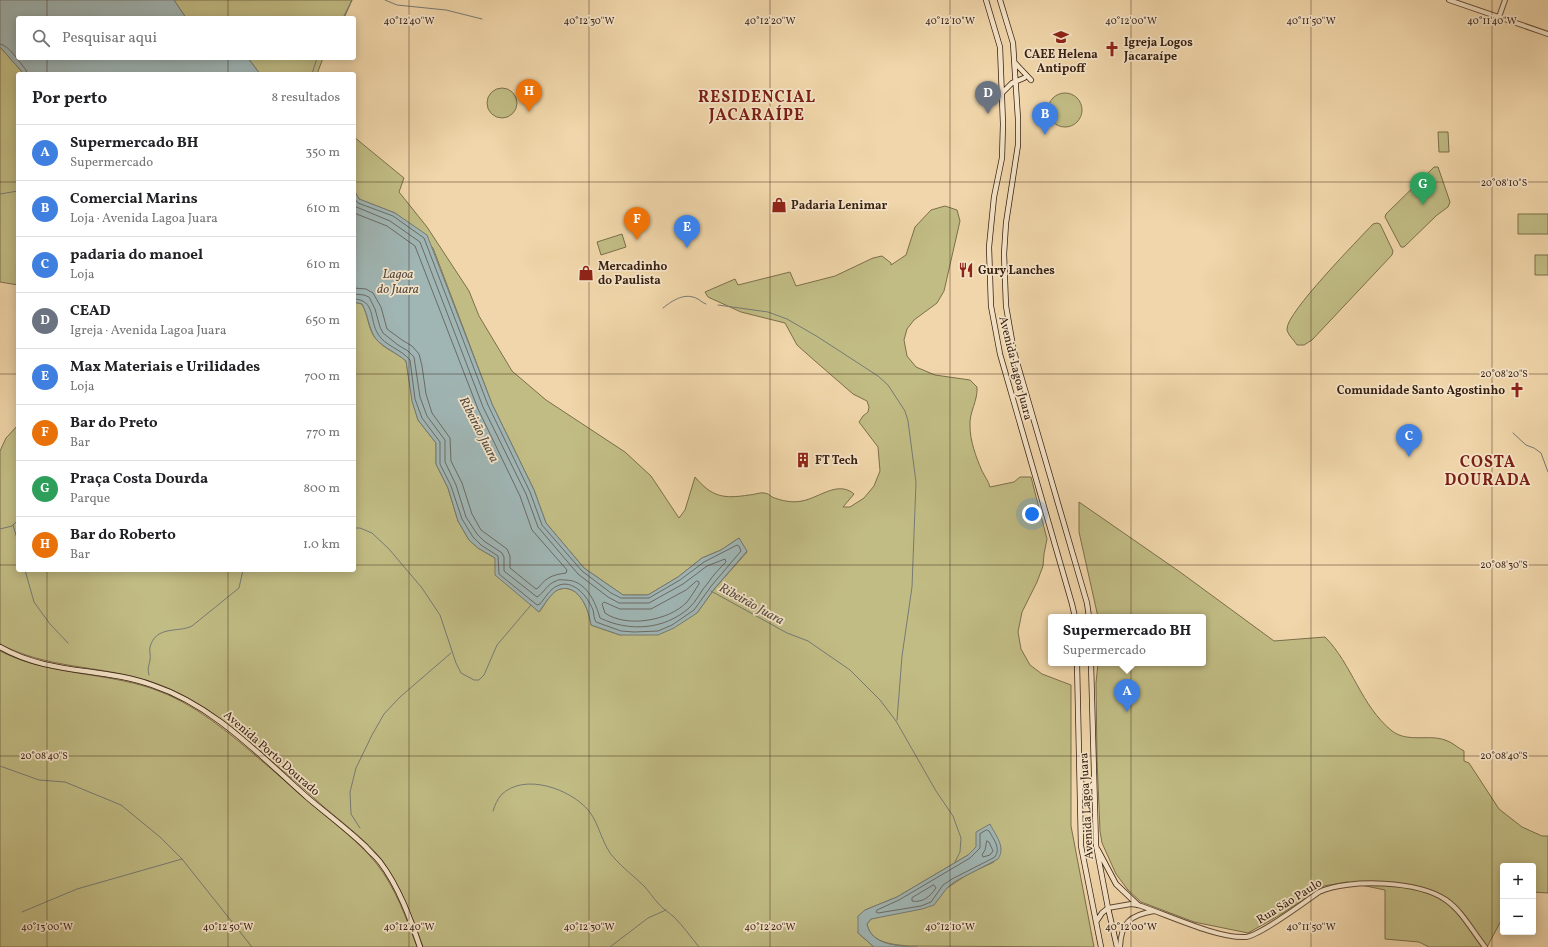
<!DOCTYPE html>
<html lang="pt">
<head>
<meta charset="utf-8">
<style>
  :root { --surface:#fff; --page:#f2f2f2; --text:#202124; --muted:#757577; --line:#e0e0e0; --accent:#8f2418 }
  body { margin:0; font-family:Vollkorn,serif; background:var(--page); color:var(--text) }
  .controls { position:absolute; right:12px; bottom:12px; display:grid; overflow:hidden; border-radius:4px; box-shadow:0 2px 10px #0003 }
  .controls button { width:36px; height:36px; display:grid; place-items:center; padding:0; border:0; border-bottom:1px solid var(--line); background:var(--surface); color:var(--text); font:20px sans-serif }
  .you { position:absolute; left:1032px; top:514px; width:14px; height:14px; margin:-10px; border:3px solid #fff; border-radius:50%; background:#1a73e8; box-shadow:0 0 0 6px #1a73e833 }
  .badge { display:grid; place-items:center; width:26px; height:26px; border-radius:50%; background:var(--accent); color:#fff; font-size:13px; font-weight:700 }
  .pin { position:absolute; translate:-50% -33px; filter:drop-shadow(0 1px 2px #0008) }
  .pin::after { content:''; position:absolute; top:21px; width:14px; height:12px; background:inherit; clip-path:polygon(0 0,100% 0,50% 100%) }
  .popup { position:absolute; left:1048px; top:614px; width:158px; height:52px; box-sizing:border-box; display:grid; place-content:center; border-radius:4px; background:var(--surface); filter:drop-shadow(0 1px 3px #0005); font-size:13px; white-space:nowrap; color:var(--muted) }
  .popup b { font-size:15px; color:var(--text) }
  .popup::after { content:''; position:absolute; left:50%; top:100%; margin-left:-8px; border:8px solid transparent; border-top-color:var(--surface) }
  .list { margin:0; padding:0; list-style:none }
  h2 { display:flex; justify-content:space-between; align-items:center; height:52px; margin:0; padding:0 16px; font-size:17px }
  h2 small { font-size:13px; font-weight:400; color:var(--muted) }
  .list li { display:grid; grid-template-columns:26px 1fr auto; gap:12px; align-items:center; box-sizing:border-box; height:56px; padding:0 16px; border-top:1px solid var(--line) }
  .list b { display:block; font-size:15px; white-space:nowrap }
  .list p { margin:0; font-size:13px; white-space:nowrap; color:var(--muted) }
  .list em { font-size:13px; font-style:normal; color:var(--muted) }
  .icon { flex:none; width:22px; height:22px; fill:none; stroke:currentColor; stroke-width:2; stroke-linecap:round; stroke-linejoin:round }
  .map { position:relative; flex:none; width:1548px; height:947px; overflow:hidden }
  .search { position:absolute; background:var(--surface); box-shadow:0 2px 10px #0003; left:16px; top:16px; width:340px; height:44px; display:flex; align-items:center; gap:10px; box-sizing:border-box; padding:0 14px; border-radius:4px; color:var(--muted); font-size:15px }
  .panel { position:absolute; background:var(--surface); box-shadow:0 2px 10px #0003; left:16px; top:72px; width:340px; height:500px; border-radius:4px }
  .map>svg:first-child { display:block }
  .green { fill:#c1bc84; stroke:#7c6e4b }
  .water { fill:#a0b6b5; stroke:#767a74 }
  .lines { fill:none; stroke-linecap:round; stroke-linejoin:round }
  .shore { stroke:#6c6a64; stroke-width:1 }
  .stream { stroke:#767a74; stroke-width:1 }
  .tertiary-casing { stroke:#654d38; stroke-width:6 }
  .secondary-casing { stroke:#371f12; stroke-width:6 }
  .tertiary { stroke:#f5e4c8; stroke-width:4 }
  .secondary { stroke:#f5e4c8; stroke-width:4.5 }
  .ticks { fill:none; stroke:#371f12; stroke-width:1; stroke-opacity:0.45 }
  .labels { text-anchor:middle; stroke-width:3.5; stroke-linejoin:round; paint-order:stroke }
  .poi-label { font-size:12px; font-weight:bold; fill:#371f12; stroke:#f5e4c8; text-anchor:start }
  .street-label { font-size:12px; fill:#371f12; stroke:#f5e4c8 }
  .water-label { font-size:13px; font-style:italic; fill:#564c43; stroke:#f5e4c8 }
  .district-label { font-size:16px; font-weight:bold; letter-spacing:1px; fill:#7a1f14; stroke:#f5e4c8 }
  .ticks-label { font-size:10px; text-anchor:middle; fill:#371f12; stroke:#f5e4c8; stroke-width:3.5; stroke-linejoin:round; paint-order:stroke }
</style>
</head>
<body>
<div class="map">
<svg width="1548" height="947" viewBox="0 0 1548 947">
  <rect width="100%" height="100%" fill="#f0d6aa"/>
  <filter id="stains"><feTurbulence type="fractalNoise" baseFrequency=".005" numOctaves="4"/><feColorMatrix values="0 0 0 0 .2 0 0 0 0 .09 0 0 0 0 .02 0 0 0 .5 -.17"/></filter>
  <radialGradient id="worn" r=".72"><stop offset=".6" stop-color="#630" stop-opacity="0"/><stop offset="1" stop-color="#630" stop-opacity=".3"/></radialGradient>
  <path class="green" d="M174,0h178l-8,18h-158z
    M0,47l24,27h-6v211l-18,-3z
    M248,58h75l-6,16h-57z
    M487 103a15 15 0 1 1 30 0a15 15 0 1 1-30 0Z
    M1048 110a17 17 0 1 1 34 0a17 17 0 1 1-34 0Z
    M1438,132h10l1,20h-10z
    M354,137l50,41 -5,14 28,35 42,64 10,25 33,55 34,29 79,52 26,24 28,42 6,-8 10,-33c17,20 28,22 54,18 5,0 11,-3 15,-2 3,0 6,2 8,4 10,4 20,6 30,4 17,-3 36,-21 52,-7l-11,13h7l14,-9 10,-12 6,-15 -2,-24 -19,-25 4,-6 5,-4 1,-5 -2,-6 -14,-7 -38,-33 -18,-16 -12,-22 -44,-11 -33,-15 -3,-5 30,-13 3,6 52,-13 6,14 39,-10 38,-18 9,-2 9,7v2l15,-10 9,-28 16,-17 14,-4 12,4 3,11 -16,70 -7,12 -23,17 -7,9 -3,11 3,16 9,11 19,8 35,5 7,7c1,14 -8,25 -7,39 0,15 6,31 12,45 3,6 6,9 8,16l24,-5 6,-5h11l16,62 -3,15 -1,12 -6,16 -15,30 -4,20 3,17 9,16 12,9 29,11v141l23,121 -187,-1c-16,-2 -36,-3 -40,-22l4,-5 16,-4 60,-27 21,-14 26,-12 -17,-23v8l-9,8 -71,42 -32,13 -7,23 16,14h-451c-11,-31 -22,-60 -41,-87 -15,-19 -39,-37 -58,-53 -21,-19 -42,-37 -64,-56 -35,-30 -68,-57 -114,-71 -50,-15 -98,-11 -146,-36v-193l6,-13 12,-13v145h336v-268l8,2c6,10 6,26 14,35 7,9 21,14 30,22l7,42 5,17 18,23v21l12,24 10,33 11,19 9,8 17,10 33,44 11,10c6,-7 12,-21 21,-23 20,-5 29,22 31,36l29,10 77,-22 18,-25 32,-36 -8,-14 -18,12 -19,8 -24,19 -30,18h-25l-39,-27 -38,-45 -12,-33 -42,-86 -59,-156 -21,-22 -17,-13 -36,-14 -5,-9z
    M1434,167h4l12,35 -2,5 -11,8 -33,32h-3l-16,-30 1,-3z
    M1518,214h30v20h-30z
    M1377,223l3,1 13,27 -1,4 -80,85 -8,5h-7c-3,-5 -10,-11 -10,-16 -1,-16 72,-90 86,-105z
    M622,234l4,13 -25,8 -4,-13z
    M1535,255h13v20h-13z
    M1079,502l101,70 94,69 51,-4c27,27 36,69 67,94 16,12 36,3 53,9 7,2 13,8 19,11v10l5,2 30,46 23,18 20,9h6v57l-15,-1v-26h-30v51l-16,30h-58l-10,-5 -34,-3v-49l-38,-8 -23,4 -44,29 -32,18 -54,-11 -53,-20 -13,-12 -12,-16 -14,-31 -2,-12 -3,-72 -1,-76 2,-20h105v-46h-105l-19,-85z
    M0,651c45,23 96,21 144,35 44,13 77,40 112,70 20,17 40,34 60,52 20,17 43,34 60,55 20,25 30,55 41,84h-417z"/>
  <path class="water" d="M0,0h174l12,18h-168v40h230l12,16h-236l-24,-27z
    M354,190l5,9 36,14 32,22 65,169 42,86 12,33 38,45 39,27h25l30,-18 24,-19 19,-8 18,-12 8,13 -32,37 -18,25 -23,15 -16,7h-38l-29,-10c-2,-14 -11,-41 -31,-36 -8,2 -16,16 -21,23l-44,-37v-17l-17,-10 -9,-8 -11,-19 -10,-33 -12,-24v-21l-18,-23 -6,-19 -6,-40c-9,-8 -22,-13 -30,-22 -7,-9 -8,-25 -14,-35l-8,-2z
    M990,824c6,12 16,23 8,35l-44,23 -7,6 -13,17 -12,4 -51,10 -4,5c4,22 33,22 51,23h-44l-16,-14v-17l7,-6 32,-13 71,-42 8,-8v-15z"/>
  <g class="lines">
    <path class="shore" d="M0,44c9,1 20,19 26,26l1,4
      M354,198l4,5 35,13 31,22 64,167 42,87 12,33 40,46 29,22 10,5h28l31,-18 24,-18 33,-17 2,1 2,5 -29,34 -18,25 -22,15 -14,6 -24,1 -13,-1 -25,-9c-2,-3 -2,-8 -3,-12 -5,-13 -20,-32 -36,-24 -7,3 -12,12 -17,18l-3,1 -38,-31 -1,-18 -17,-11 -8,-8 -11,-18 -11,-33 -11,-22v-22l-18,-24 -7,-19 -5,-39c-9,-11 -25,-14 -32,-26 -9,-14 -2,-34 -24,-35
      M354,206l36,15 30,21 63,165 43,87 12,33 40,47 30,23 11,6h30l34,-19 24,-18 18,-7 1,3c-6,6 -13,13 -18,21 -7,7 -11,18 -19,25 -25,22 -60,24 -89,10 -5,-17 -14,-38 -35,-38 -3,0 -7,-1 -9,1 -9,3 -12,12 -19,16l-33,-26v-14l-2,-4 -18,-12 -7,-7 -11,-17 -10,-32 -11,-23v-22l-18,-24 -7,-19 -6,-40 -6,-6 -10,-6 -15,-12 -3,-6 -5,-18 -6,-12 -5,-2 -10,-1
      M354,213l33,13 28,20 63,163 42,87 12,34 35,40 -1,3c-14,2 -19,4 -28,15l-2,1 -26,-21v-12l-3,-7 -26,-19 -9,-16 -10,-31 -11,-22 -1,-23 -18,-25 -6,-19 -4,-28 -3,-12 -7,-8 -10,-6 -15,-11 -6,-22 -8,-14 -7,-4 -12,-1
      M697,581l2,1v2c-4,6 -8,13 -12,18 -18,19 -61,26 -82,11l-3,-9 2,-2 16,7h31l35,-19z
      M987,830l2,1c5,9 12,17 6,26l-43,22 -9,6 -12,17 -10,4 -43,7 -2,-1 1,-2 22,-10 71,-42 10,-10v-14z
      M987,841l2,1 4,9 -3,4 -7,2 -1,-2 3,-5z
      M934,885l2,3c-6,9 -14,15 -24,13v-3z"/>
    <path class="stream" d="M385,0l12,5 49,5 36,9
      M343,18l9,-18
      M312,74l5,-16
      M0,194l18,-3
      M718,305l50,7 19,7 31,18 60,39 10,9 17,26 3,10 8,61 -4,105 -10,69 -5,64
      M663,308c10,-8 22,-16 35,-9 3,2 5,4 8,5
      M1513,433l13,12 8,3 7,5 7,19
      M13,525l5,17
      M354,528h6l12,5 17,16 33,39 18,27 16,48 5,10 13,7h5l5,-5 13,-30 34,-40
      M0,529l12,-3 6,-6
      M25,570l9,32 16,22 18,19
      M711,591l76,42 21,8 42,29 30,30 16,21 40,70 17,25 8,22 -1,14 -5,10
      M149,675c-2,-7 0,-9 1,-15 1,-5 -1,-9 0,-13 6,-22 28,-14 42,-21l47,-38 4,-18
      M0,766l39,14 26,2 56,23 39,32 22,22 70,88
      M493,811c2,-6 4,-11 8,-16 23,-23 70,-6 88,16 11,14 13,35 26,48 9,10 20,18 29,27 5,5 9,12 14,17 4,5 10,9 16,14 9,9 17,20 25,30
      M360,828l-9,-14 -1,-22 6,-24 16,-33 12,-21 16,-17 51,-44
      M22,912l55,-23 105,-30
      M610,947l38,-29 18,-8"/>
    <defs>
      <path id="tertiary" d="M1449,0l99,34
        M1499,17l6,-17
        M1108,908l23,-4 7,1c28,9 80,34 108,32 15,-2 59,-35 73,-45 30,-14 100,-11 127,8 16,11 27,32 39,47
        M1120,947c1,-24 10,-32 34,-36"/>
      <path id="secondary" d="M986,0l14,47 3,77 -1,34 -8,39 -5,50 2,59 9,48 72,250 3,13
        M1000,0l13,43 5,76v26l-12,78 -2,31 2,52 8,46 73,251 2,14
        M1015,63l16,17
        M1002,93l10,-10 12,-5
        M0,647c49,28 101,20 152,38 63,21 107,70 156,113 19,16 39,31 58,49 4,5 10,10 14,15 19,25 30,56 40,85
        M1077,663l4,183 20,101
        M1091,663l5,182 12,63 9,39
        M1081,781l1,4 4,3 5,-1 3,-4
        M1098,850l18,34 22,21
        M1096,922l6,-9 6,-5"/>
    </defs>
    <use href="#tertiary" class="tertiary-casing"/>
    <use href="#secondary" class="secondary-casing"/>
    <use href="#tertiary" class="tertiary"/>
    <use href="#secondary" class="secondary"/>
  </g>
  <path class="ticks" d="M47,0v18M228,0v18M409,0v947M589,0v947M770,0v947M950,0v947M1131,0v947M1311,0v947M1492,0v947M47,58v16M228,58v16M0,182h18M354,182h1194M0,374h18M354,374h1194M0,565h18M354,565h1194M47,570v377M228,570v377M0,756h1548"/>
  <defs>
    <symbol id="school-bare" viewBox="-9 -9 18 18"><path d="M0-5L7-2L0 1L-7-2ZM-4 1L0 2.5L4 1V4Q0 6-4 4Z" fill="#8f2418" stroke="#f5e4c8" stroke-width="2.5" paint-order="stroke"/></symbol>
    <symbol id="church-bare" viewBox="-9 -9 18 18"><path d="M-1.2-6h2.4v3.5h3.3v2.4h-3.3V6h-2.4V-.1h-3.3v-2.4h3.3Z" fill="#8f2418" stroke="#f5e4c8" stroke-width="2.5" paint-order="stroke"/></symbol>
    <symbol id="shop-bare" viewBox="-9 -9 18 18"><path d="M-5-2.5h2.3a2.7 3.5 0 0 1 5.4 0H5L5.5 6h-11ZM-1.5-2.5h3a1.5 2.3 0 0 0-3 0Z" fill="#8f2418" stroke="#f5e4c8" stroke-width="2.5" paint-order="stroke"/></symbol>
    <symbol id="restaurant-bare" viewBox="-9 -9 18 18"><path d="M-5-6h1v4h1v-4h1v4h1v-4h1v5L-1.5 .5V6h-2V.5L-5-1ZM5-6V6H3V1.5H1.5Q1.5-4 5-6Z" fill="#8f2418" stroke="#f5e4c8" stroke-width="2.5" paint-order="stroke"/></symbol>
    <symbol id="building-bare" viewBox="-9 -9 18 18"><path d="M-4-6H4V6H1V3H-1V6H-4ZM-2.5-4.3h1.7v1.8h-1.7ZM.8-4.3h1.7v1.8H.8ZM-2.5-1h1.7V.8h-1.7ZM.8-1h1.7V.8H.8Z" fill="#8f2418" stroke="#f5e4c8" stroke-width="2.5" paint-order="stroke"/></symbol>
  </defs>
  <g fill-rule="evenodd">
    <use href="#school-bare" x="1050" y="26" width="22" height="22"/>
    <use href="#church-bare" x="1101" y="38" width="22" height="22"/>
    <use href="#shop-bare" x="768" y="194" width="22" height="22"/>
    <use href="#restaurant-bare" x="955" y="259" width="22" height="22"/>
    <use href="#shop-bare" x="575" y="262" width="22" height="22"/>
    <use href="#church-bare" x="1506" y="379" width="22" height="22"/>
    <use href="#building-bare" x="792" y="449" width="22" height="22"/>
  </g>
  <g class="labels">
    <g class="poi-label">
      <text x="1124" y="46">Igreja Logos<tspan x="1124" dy="14">Jacaraípe</tspan></text>
      <text x="1061" y="58" text-anchor="middle">CAEE Helena<tspan x="1061" dy="14">Antipoff</tspan></text>
      <text x="791" y="209">Padaria Lenimar</text>
      <text x="598" y="270">Mercadinho<tspan x="598" dy="14">do Paulista</tspan></text>
      <text x="978" y="274">Gury Lanches</text>
      <text x="1505" y="394" text-anchor="end">Comunidade Santo Agostinho</text>
      <text x="815" y="464">FT Tech</text>
    </g>
    <g class="street-label">
      <text transform="translate(1016 368) rotate(76)" y="4">Avenida Lagoa Juara</text>
      <text transform="translate(272 753) rotate(41)" y="4">Avenida Porto Dourado</text>
      <text transform="translate(1086 806) rotate(-93)" y="4">Avenida Lagoa Juara</text>
      <text transform="translate(1289 901) rotate(-32)" y="4">Rua São Paulo</text>
    </g>
    <g class="water-label">
      <text x="398" y="278">Lagoa<tspan x="398" dy="15">do Juara</tspan></text>
      <text transform="translate(480 429) rotate(63)" y="5">Ribeirão Juara</text>
      <text transform="translate(752 603) rotate(29)" y="5">Ribeirão Juara</text>
    </g>
    <g class="district-label">
      <text x="757" y="102">RESIDENCIAL<tspan x="757" dy="18">JACARAÍPE</tspan></text>
      <text x="1488" y="467">COSTA<tspan x="1488" dy="18">DOURADA</tspan></text>
    </g>
  </g>
  <g class="ticks-label">
    <text x="409" y="24">40°12'40"W</text>
    <text x="589" y="24">40°12'30"W</text>
    <text x="770" y="24">40°12'20"W</text>
    <text x="950" y="24">40°12'10"W</text>
    <text x="1131" y="24">40°12'00"W</text>
    <text x="1311" y="24">40°11'50"W</text>
    <text x="1492" y="24">40°11'40"W</text>
    <text x="1504" y="186">20°08'10"S</text>
    <text x="1504" y="377">20°08'20"S</text>
    <text x="1504" y="568">20°08'30"S</text>
    <text x="44" y="759">20°08'40"S</text>
    <text x="1504" y="759">20°08'40"S</text>
    <text x="47" y="930">40°13'00"W</text>
    <text x="228" y="930">40°12'50"W</text>
    <text x="409" y="930">40°12'40"W</text>
    <text x="589" y="930">40°12'30"W</text>
    <text x="770" y="930">40°12'20"W</text>
    <text x="950" y="930">40°12'10"W</text>
    <text x="1131" y="930">40°12'00"W</text>
    <text x="1311" y="930">40°11'50"W</text>
  </g>
  <rect width="100%" height="100%" filter="url(#stains)"/>
  <rect width="100%" height="100%" fill="url(#worn)"/>
</svg>
<div class="controls">
<button>+</button>
<button>−</button>
</div>
<div class="you"></div>
<div class="pin badge" style="left:1127px;top:712px;background:#3f7fe0">A</div>
<div class="popup"><b>Supermercado BH</b>Supermercado</div>
<div class="pin badge" style="left:1045px;top:135px;background:#3f7fe0">B</div>
<div class="pin badge" style="left:1409px;top:457px;background:#3f7fe0">C</div>
<div class="pin badge" style="left:988px;top:114px;background:#6b7280">D</div>
<div class="pin badge" style="left:687px;top:248px;background:#3f7fe0">E</div>
<div class="pin badge" style="left:637px;top:240px;background:#e8710a">F</div>
<div class="pin badge" style="left:1423px;top:205px;background:#2e9e5b">G</div>
<div class="pin badge" style="left:529px;top:112px;background:#e8710a">H</div>
<div class="search"><svg class="icon" aria-label="search" viewBox="0 0 24 24"><circle cx="10" cy="10" r="6"/><path d="M15 15l6 6"/></svg>Pesquisar aqui</div>
<section class="panel">
<h2>Por perto<small>8 resultados</small></h2>
<ul class="list">
<li><span class="badge" style="background:#3f7fe0">A</span><div><b>Supermercado BH</b><p>Supermercado</p></div><em>350 m</em></li>
<li><span class="badge" style="background:#3f7fe0">B</span><div><b>Comercial Marins</b><p>Loja · Avenida Lagoa Juara</p></div><em>610 m</em></li>
<li><span class="badge" style="background:#3f7fe0">C</span><div><b>padaria do manoel</b><p>Loja</p></div><em>610 m</em></li>
<li><span class="badge" style="background:#6b7280">D</span><div><b>CEAD</b><p>Igreja · Avenida Lagoa Juara</p></div><em>650 m</em></li>
<li><span class="badge" style="background:#3f7fe0">E</span><div><b>Max Materiais e Urilidades</b><p>Loja</p></div><em>700 m</em></li>
<li><span class="badge" style="background:#e8710a">F</span><div><b>Bar do Preto</b><p>Bar</p></div><em>770 m</em></li>
<li><span class="badge" style="background:#2e9e5b">G</span><div><b>Praça Costa Dourda</b><p>Parque</p></div><em>800 m</em></li>
<li><span class="badge" style="background:#e8710a">H</span><div><b>Bar do Roberto</b><p>Bar</p></div><em>1.0 km</em></li>
</ul>
</section>
</div>
</body>
</html>
